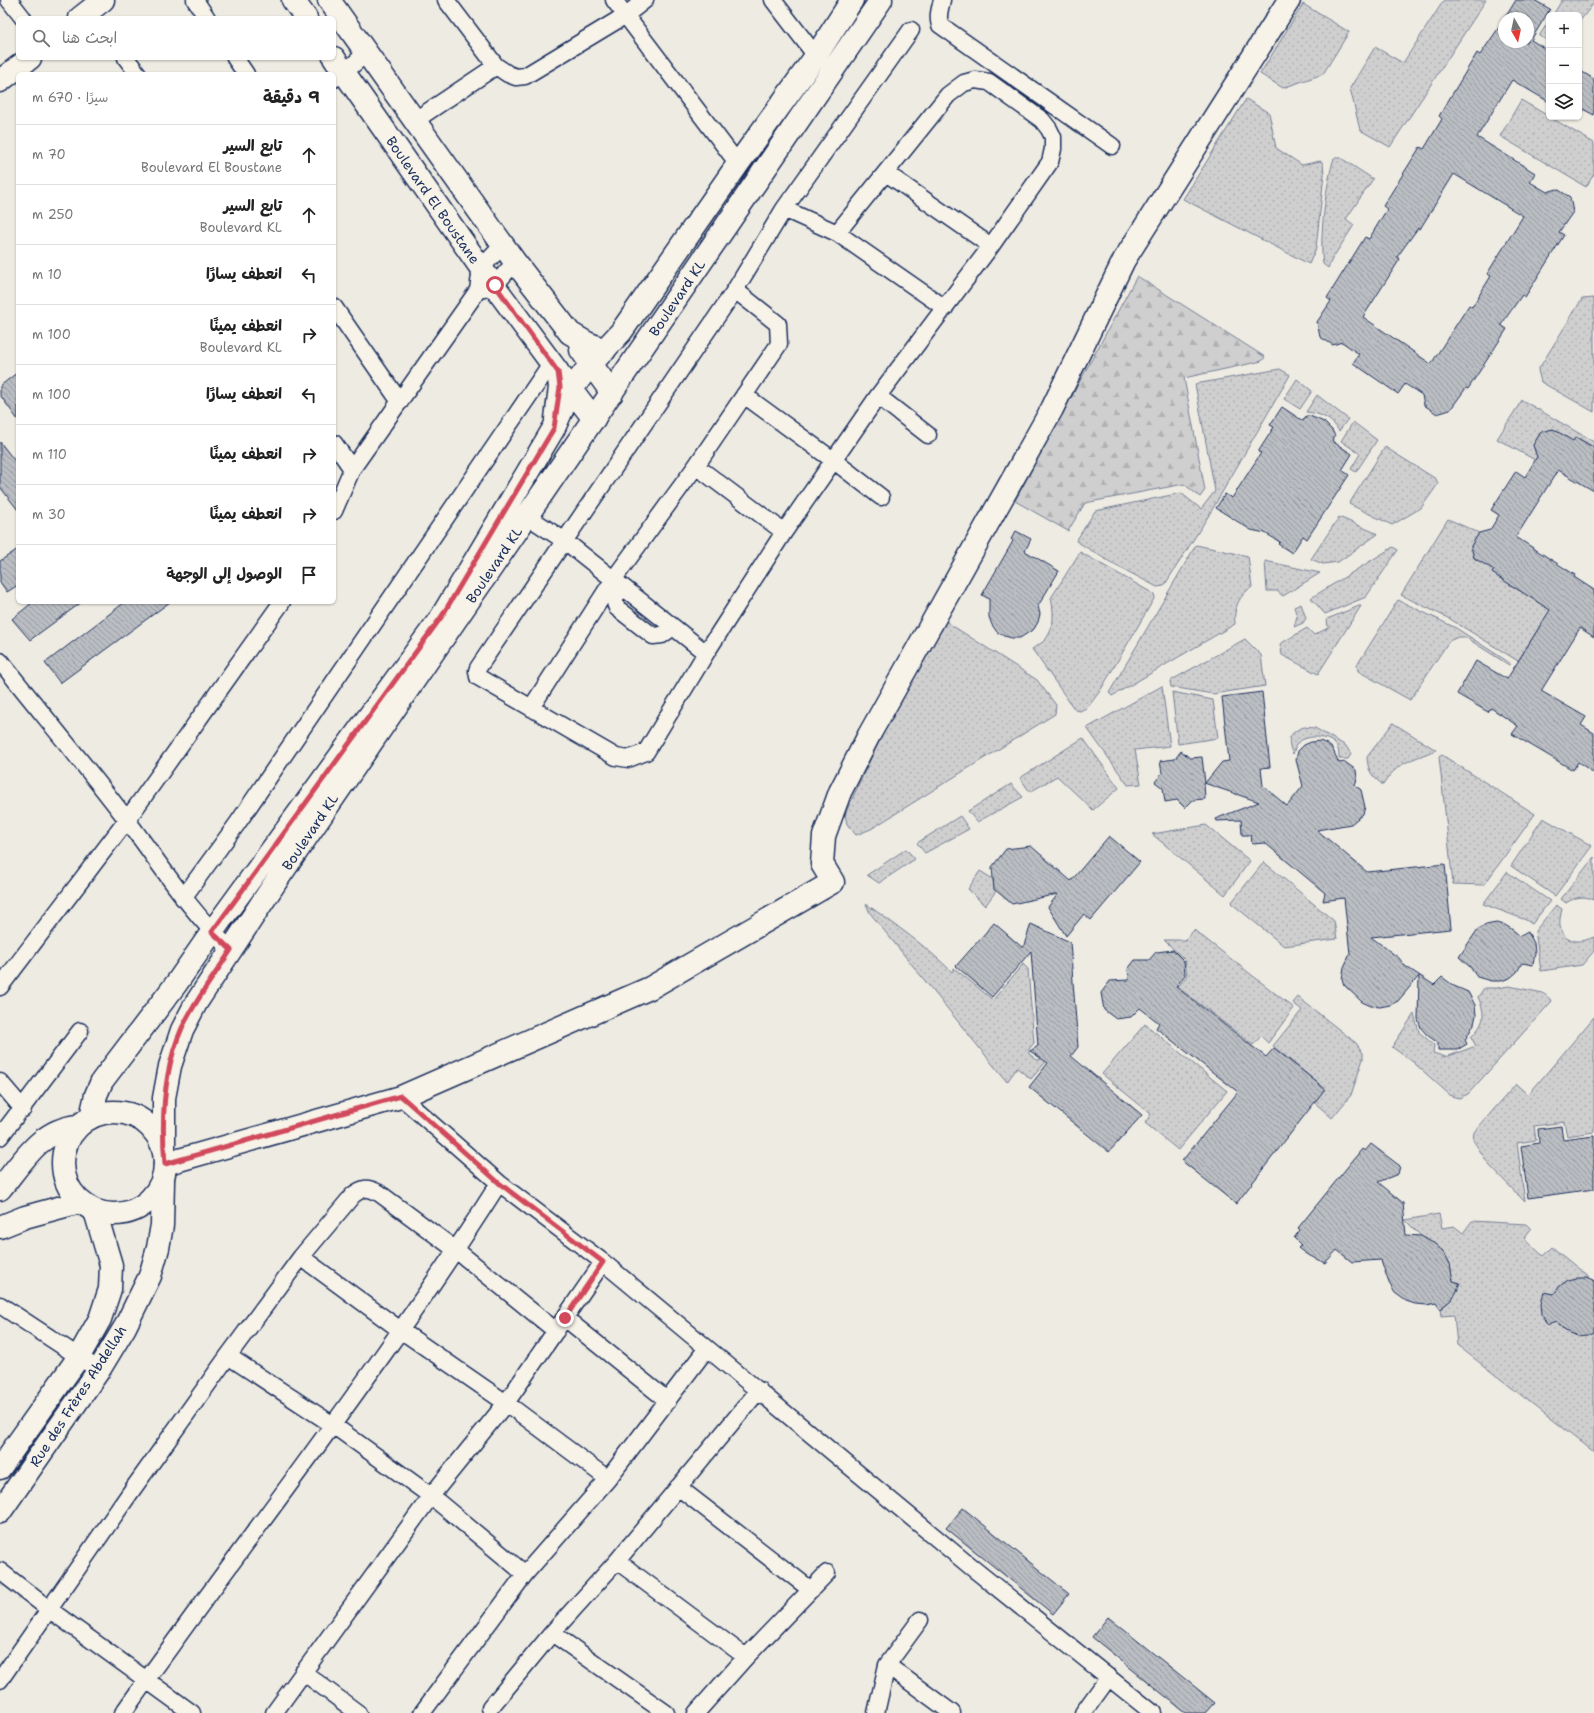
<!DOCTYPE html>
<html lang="ar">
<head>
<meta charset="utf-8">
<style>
  :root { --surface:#fff; --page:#f6f6f6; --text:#222; --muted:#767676; --line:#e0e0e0 }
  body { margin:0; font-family:"Shantell Sans","Playpen Sans Arabic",sans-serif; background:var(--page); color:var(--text); direction:rtl }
  .controls { position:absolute; right:12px; top:12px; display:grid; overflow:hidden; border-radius:6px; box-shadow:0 1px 3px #0004 }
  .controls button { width:36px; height:36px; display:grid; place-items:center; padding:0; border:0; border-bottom:1px solid var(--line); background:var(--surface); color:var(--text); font:20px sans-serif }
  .compass { position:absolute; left:1498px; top:12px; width:36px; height:36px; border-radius:50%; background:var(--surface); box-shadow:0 1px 3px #0004; rotate:171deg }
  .stop { position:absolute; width:12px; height:12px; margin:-9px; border:3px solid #d1495b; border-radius:50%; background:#fff }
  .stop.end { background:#d1495b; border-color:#fff; box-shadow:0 1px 4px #0008 }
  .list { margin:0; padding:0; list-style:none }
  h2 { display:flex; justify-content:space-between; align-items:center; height:52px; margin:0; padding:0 16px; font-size:17px }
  h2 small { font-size:13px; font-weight:400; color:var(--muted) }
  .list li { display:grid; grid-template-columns:26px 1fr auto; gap:12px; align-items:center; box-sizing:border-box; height:60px; padding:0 16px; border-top:1px solid var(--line) }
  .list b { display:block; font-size:15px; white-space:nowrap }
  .list p { margin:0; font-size:13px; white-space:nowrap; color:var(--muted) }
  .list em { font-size:13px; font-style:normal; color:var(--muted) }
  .icon { flex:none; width:22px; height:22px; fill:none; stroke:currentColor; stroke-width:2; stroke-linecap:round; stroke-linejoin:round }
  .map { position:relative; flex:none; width:1594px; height:1713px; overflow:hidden; direction:ltr }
  .search { position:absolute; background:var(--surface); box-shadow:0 1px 3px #0004; left:16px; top:16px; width:320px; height:44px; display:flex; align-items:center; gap:10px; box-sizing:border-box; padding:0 14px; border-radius:6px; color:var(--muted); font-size:15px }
  .panel { position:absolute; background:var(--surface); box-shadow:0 1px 3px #0004; left:16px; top:72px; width:320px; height:532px; border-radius:6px; direction:rtl }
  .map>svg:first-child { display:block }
  .grass { fill:url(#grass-dots); stroke:#757f96 }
  .forest { fill:url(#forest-firs); stroke:#757f96 }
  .building { fill:url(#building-back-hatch); stroke:#1b2f5e; fill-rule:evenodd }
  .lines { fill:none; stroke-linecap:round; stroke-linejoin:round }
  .street-casing { stroke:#1b2f5e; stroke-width:19 }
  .secondary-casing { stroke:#1b2f5e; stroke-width:25 }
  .primary-casing { stroke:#1b2f5e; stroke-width:25 }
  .street { stroke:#f7f3e8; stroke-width:16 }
  .secondary { stroke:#f7f3e8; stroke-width:22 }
  .primary { stroke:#f7f3e8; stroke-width:22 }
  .route { stroke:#d1495b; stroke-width:5 }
  .labels { text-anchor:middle; stroke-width:3.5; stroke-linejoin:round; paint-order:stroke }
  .street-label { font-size:14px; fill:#1b2f5e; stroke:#f7f3e8 }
</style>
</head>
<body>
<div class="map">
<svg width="1594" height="1713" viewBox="0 0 1594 1713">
  <defs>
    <pattern id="grass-dots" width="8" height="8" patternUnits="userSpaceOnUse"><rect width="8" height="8" fill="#cfcfcf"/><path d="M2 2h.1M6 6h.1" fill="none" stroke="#b1b2b4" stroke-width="1.8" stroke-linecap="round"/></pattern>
    <pattern id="forest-firs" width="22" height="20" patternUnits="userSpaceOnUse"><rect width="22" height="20" fill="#cfcfcf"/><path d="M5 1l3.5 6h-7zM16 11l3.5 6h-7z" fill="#b1b2b4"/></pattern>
    <pattern id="building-back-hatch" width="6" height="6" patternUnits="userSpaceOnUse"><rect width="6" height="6" fill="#babdc2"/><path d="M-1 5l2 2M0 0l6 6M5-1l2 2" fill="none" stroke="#969aa1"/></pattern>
  </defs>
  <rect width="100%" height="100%" fill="#eeebe2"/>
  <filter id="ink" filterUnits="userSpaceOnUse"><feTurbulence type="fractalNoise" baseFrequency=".025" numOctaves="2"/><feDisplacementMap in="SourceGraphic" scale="8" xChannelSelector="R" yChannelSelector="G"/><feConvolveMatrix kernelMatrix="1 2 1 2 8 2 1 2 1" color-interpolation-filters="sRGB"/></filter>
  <g filter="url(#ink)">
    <path class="grass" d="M1444,0h42l-96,147 -30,-17 -10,-42 25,-41 28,16z
      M1562,0h32v3l-15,19v-7h-26z
      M1303,4l46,28 -26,42 -40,14 -23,-14z
      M1549,21v20l-10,-5z
      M1246,99l23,14 7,35 26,17 18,-4 3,2 1,12 -8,73 -7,16 -126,-65z
      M1521,100l73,43v31l-8,13 -86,-51z
      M1334,158h7l32,21 -27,40 8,6 -22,34 -4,9 -5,-4c-4,-25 3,-81 11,-106z
      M1594,298v114l-53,-30 -3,-12 44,-71z
      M1280,369l10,6 -81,140 -45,71 -7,1 -47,-25 -34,-21 19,-30 86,-18 20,16 14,-18 -20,-107z
      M1297,379l15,12 -12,18 -16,-10z
      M1317,395l31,24 -9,12c-7,-12 -19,-18 -33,-19z
      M1522,400l72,42v5l-18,-10 -7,11 -3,-11 -13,-8 -12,3 -8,13 4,12 -2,3 -38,-21z
      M1353,422l24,18 -21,32 -5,-3 9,-15 -19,-13z
      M1385,447l51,32 2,5 -17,24 -29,17 -43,-21z
      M1339,517l39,17 -40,28 -15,2 -12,-5z
      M1448,519l31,14 -8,13 3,12 12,7 13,-3 -7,11 60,38 -9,10 -25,40 -68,-42 -49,-24z
      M1196,545l52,11 4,31c-13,8 -19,22 -17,37l-123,72 -3,-3z
      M1393,547l5,3 -32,47 -41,17 -14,-16z
      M1080,552l74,42 1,3 -55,94 -12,16 -8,4 -5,-1 -43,-61c4,-3 10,-6 13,-9 10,-12 9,-28 6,-42z
      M1265,561l55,12 -37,23 -6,-5h-10z
      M1398,600l58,28 54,35 -1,2 -44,-28h-7l-9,4 -39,59 -52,-29 -1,-6z
      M1301,604l5,14 -3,5 -9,4 3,-11 -3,-9z
      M1359,606h2l-43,68 -36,-19 -2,-11 27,-16 7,7 14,-7 -1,-9z
      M945,621l92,59 19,25 -1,9 -184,115 -15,6 -9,-11 -2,-10 49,-105z
      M1245,639l16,16 4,31 -52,8 -42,-7 -1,-6z
      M1162,686l8,60 -35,4 6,34 -13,1 -41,-57z
      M1172,692l41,8 5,38 -40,6z
      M1393,723l43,27c-24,10 -39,12 -53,35 -11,-9 -15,-13 -16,-28z
      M1304,727l11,1 31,18 5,8 -3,5h-9c0,-5 0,-11 -4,-15 -9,-9 -31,-10 -39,1 -1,2 -2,6 -3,9 -7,-14 -4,-22 11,-27z
      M1083,738l36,50 -26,22 -36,-34 -27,16 -10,-14z
      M1442,755l93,59 -51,71 -31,-1 -14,-127z
      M1011,784l12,13 -46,25 -9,-11z
      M960,816l9,13 -44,24 -8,-10z
      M1543,818l49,28 -37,50 -44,-30z
      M1206,825l44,36 -25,34 -73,-61z
      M906,849l9,10 -36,24 -12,-8z
      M1594,857v43c-10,-5 -19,-3 -28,3l-5,-4z
      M1264,862l70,59 3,18 -53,7 -53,-43z
      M980,871l13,8 1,10 2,2 -11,15 -17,-17z
      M1507,872l43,29 -18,23 -6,-4 -43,-16z
      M866,904c30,21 60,42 86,68l2,-4 39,32 30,-36 5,5 6,74 -5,6v5l8,6 13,-3 -19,22 -14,-11 -10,14 -137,-169z
      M1556,905l6,4c-8,27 7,39 32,28v14l-12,14 -41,6 -6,-40z
      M1194,930l100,78 -26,35 -7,-7 -8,9 -70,-54 -8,9 -5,-4 17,-20 -2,-16 -21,-20h21z
      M1509,986l34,7 9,8 -84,93 -9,4 -8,-2 -38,-34 -21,-15 22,-33 5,18 15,13 -1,8 13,4 30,-11 -5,-9c14,-14 15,-22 7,-40l6,-9h13z
      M1298,997l58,46 7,10v6l-12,36 -19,23 -18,-16 10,-14 -51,-42 29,-36 -9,-7z
      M1594,1017v115l-27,4 -3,-14 -30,4 2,14 -19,3 8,59 -36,-37 -16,-25 1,-8 42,-48 12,11z
      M1145,1024l82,67 -49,59 -33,-27 6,-9 -49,-40z
      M1439,1214l3,14 12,-2 9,7 9,-12 54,3 5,5 -7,9 19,18 9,-9 38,31c-19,3 -23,-3 -36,16l-10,-2c-3,13 -3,21 3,33l8,-4c13,16 21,15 39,11v120l-137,-107 -3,-30 -13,1 -1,-7c10,-7 16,-14 20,-26l-7,-2 -3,-17 -9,-15 -6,-5 -14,-8 -16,-16z"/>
    <path class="forest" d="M1137,276l128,81 -3,4 -78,17 21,112 -5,7 -16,-13 -99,19 -17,28 -53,-30z"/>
    <path class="building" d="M1516,0h18l16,9 -19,31 18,11v51l-37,-22 -35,57 58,36 -5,9 17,10 10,-3 13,8 3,15 -14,20 5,3 -39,62 -3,-2 -21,30 6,4 -39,60 -2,-1 -16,22 -13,4 -13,-9 -2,-10 -17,-11 -7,10 -45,-31 6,-9 -17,-12 -9,3 -13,-8 -3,-15 14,-21 -4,-3 38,-61 4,2 18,-30 -4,-3 37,-59 4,2 18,-30 -3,-3 38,-63 3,2 24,-35v22h24v-24h-23zM1454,174l69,42 -36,58 4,2 -19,31 -3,-2 -38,59 -68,-47 37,-58 -3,-2 21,-29 2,1z
      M1579,70l15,9v36l-15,-8z
      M18,372v48l-18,-25v-9z
      M1282,407l21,14 3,-5h4l14,6 8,8 3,6 -3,5 20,13 -10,16 7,5 -42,64 -4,-3 -11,17 -14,-9 2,-2 -15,-9 -14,-3 -35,-22 9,-14 7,4 29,-45 -3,-1 16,-25 -4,-2z
      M1553,429l20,12 3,-4 18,11v43l-36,-21 -42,67 59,38 -1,2 20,13v47l-14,-9 -39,63 45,26 -5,8 13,8v40l-16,-11 -5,8 -61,-36 6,-8 -27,-18 -3,4 -31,-18 19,-33 31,18 43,-69 -58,-37 2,-3 -20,-12 -3,-12 8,-13 11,-3 9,-15 -8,-5 25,-39 9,6 12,-20 -4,-12 8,-13z
      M0,442l18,23v45l-18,-23z
      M1016,531l15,8 -6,12 34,20 -21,35 2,8 -2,8 -4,7 -14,9h-8l-8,-2 -7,-4 -5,-7 -3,-8v-18l-7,-4 31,-54 -2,-2z
      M18,549v36l-11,7 -7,-10v-21z
      M33,602h49l-52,38 -18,-21z
      M125,602h45l-110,81 -15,-20z
      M1262,692l8,75 -9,1 2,18 24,20 16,-20 -7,-26 2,-9 6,-6 7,-3 9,-1 7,3 5,4 7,15 6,-1 11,8 1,9 -2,6 6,5 4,17 -2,7 -12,10 -34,6 50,42 78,-8 6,65 -80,8 28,21 6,8 29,19 8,-8 12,9 14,6 7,13 1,10 -2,9 -9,16 2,4 -10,6h-19v-7l-11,-8 -6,-7 -3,-9 1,-43 -21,25 -8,4 -10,2 -9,-1 -9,-4 -18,-17 -2,-6 2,-12 6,-13 -6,-56 -21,3 2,-8 -60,-50 -13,1 -1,-9h-9l-1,-15 -25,1 -1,-2 44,-17 -55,-19 1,16 -12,1 -8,8 -8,-8 -12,2 -2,-14 -8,-6 7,-9 -2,-12 15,-2 6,-8 9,7 12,-1 3,26 17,-21 7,-1 -7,-64z
      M1109,836l31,26 -49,58 -7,-6 -18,22 -18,-29 10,-13 -46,10 -18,-15 -2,-22 14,-18 25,-3 40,35z
      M994,923l29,25 8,-24 39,18 8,105 -7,9 71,59 -33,37 -80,-65 19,-24 -18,-12 8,-5 -7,-95 -39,46 -36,-31z
      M1496,923l9,2 8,5 7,6 8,-4 6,11 1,10 -2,12 -11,-2 -5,9 -7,6 -9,3h-10l-14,-4 -7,-10 -11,-10 19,-28 8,-4z
      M1173,950l11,11 1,14 -9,12 90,70 8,-9 51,41 -89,115 -54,-43 56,-69 -82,-64 3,-5 -19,-15 -9,9 -15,2 -12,-9 -3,-17 9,-12 19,-1 -1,-11 7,-9h14l7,-8z
      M1561,1126l2,14 31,-4v53l-66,9 -7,-52 18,-3 -1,-14z
      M1371,1144l29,22 -2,8 -20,8 25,21 3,32 15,1 14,8 11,12 4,8 3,17 7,2 -4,10 -5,7 -11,9 -4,-6 -9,2 -12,-1 -9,-3 -11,-8 -6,-10 -8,-23 -29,2 -15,-12 -12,13 -19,-9 -8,-6 3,-3 -7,-7 6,-8 -2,-2 64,-79 3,2z
      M1577,1278h10l7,3v51l-6,3 -10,1 -9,-3 -8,-5 -6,-7 -8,4 -5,-11 -1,-10 3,-12 10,2 6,-8 8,-6z
      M963,1508l106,86 -16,20 -107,-86z
      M1108,1617l107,86 -9,10h-20l-94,-76z"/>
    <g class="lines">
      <defs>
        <path id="street" d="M9,0l14,18
          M195,0l12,18
          M446,0l50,66 12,8 8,3 9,-1 101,-61 19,-15
          M614,0l124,164
          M773,0l43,56
          M942,0c-2,9 -5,16 -2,25l172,121
          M126,58l12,16
          M235,58l11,16
          M334,79l10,-6 22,-20
          M414,121l82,-55
          M886,173l105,73
          M784,209l53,24 108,75
          M837,233l111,-138 16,-12 11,-3 14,2 53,38 7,9 4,8v12l-3,13 -59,84 -113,150 -94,136 -78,121 -60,99 -18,7 -12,-2 -138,-80 -1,-6 1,-3 257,-378 49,-81 127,-179
          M484,289l11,-4 20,-23
          M334,307l66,95
          M744,395l89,65 48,37
          M878,396l50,39
          M334,443l18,26
          M696,466l88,66
          M334,511l18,-42 126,-179 3,-22 22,-23
          M527,516l38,25 141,112
          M622,587c-5,8 -10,12 -5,21l36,28 9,-1 11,-8
          M0,661c42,53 86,105 127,159 34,45 63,92 104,130
          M531,708l82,-128 83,-114 83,-122 -1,-20 -43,-34
          M183,898l54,-74 315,-462
          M0,987l127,-167 155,-218
          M0,1082l23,27
          M401,1097l98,86 104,79 367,304 183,147
          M0,1137l80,-106
          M301,1257l98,72 107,74 102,76
          M0,1305l99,65
          M565,1318l103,83
          M228,1356l105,69 98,71 94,78
          M678,1487l133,103
          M617,1561l129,96
          M0,1571l50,39 142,103
          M552,1633l114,80
          M887,1665l65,48
          M303,1672l55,41
          M0,1680l130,-187 98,-137 73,-99 52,-62c11,-8 14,-8 26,-2l77,57 100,81
          M490,1708l62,-75 65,-72 142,-171
          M123,1713c125,-177 260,-347 376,-530
          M274,1713l157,-217 75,-93 97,-141
          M422,1713l103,-139 83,-95 99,-131
          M696,1713l50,-56 81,-84
          M876,1713l11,-48 33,-45
          M1083,1713l26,-36"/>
        <path id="secondary" d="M293,0l13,18
          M329,0l186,262 55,71 17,10 18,7
          M80,18l23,-18
          M334,58l147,210 77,104 2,15 -4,32
          M0,81l30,-23
          M581,350l31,43
          M561,376l33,43
          M165,1164l236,-67 249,-109 183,-106 -11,-18 2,-28 16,-44 29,-57 183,-326 72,-149 165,-260
          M0,1468l78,-110 22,-39 10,-30 1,-24 -16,-54
          M0,1512l99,-142 26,-43 25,-51 8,-28 4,-23 1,-44"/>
        <path id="primary" d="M63 1163a51 51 0 1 1 102 0a51 51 0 1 1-102 0Z
          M91,1117l5,-22 6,-14 74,-97 36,-52 230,-316 112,-188 17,-38 20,-26 30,-32 117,-168 78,-108 36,-56
          M164,1152v-54l6,-32 12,-36 14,-27 81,-123 604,-880
          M0,1189c23,-27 39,-59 78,-63
          M0,1227l25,-10 55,-15"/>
      </defs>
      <use href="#street" class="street-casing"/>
      <use href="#secondary" class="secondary-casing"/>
      <use href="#primary" class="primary-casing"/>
      <use href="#street" class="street"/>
      <use href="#secondary" class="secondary"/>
      <use href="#primary" class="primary"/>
    </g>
  </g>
  <g class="lines" filter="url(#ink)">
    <path class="route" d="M495,285l63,87 2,15 -6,41 -112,188 -230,316 19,18c-17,26 -36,51 -49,78 -19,43 -21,90 -17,136l236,-68 98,87 104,79 -38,56"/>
  </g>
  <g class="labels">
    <g class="street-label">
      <text transform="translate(433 200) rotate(55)" y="5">Boulevard El Boustane</text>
      <text transform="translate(677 298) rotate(-56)" y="5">Boulevard KL</text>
      <text transform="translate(494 565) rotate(-56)" y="5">Boulevard KL</text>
      <text transform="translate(310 832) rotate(-56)" y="5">Boulevard KL</text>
      <text transform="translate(78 1396) rotate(-57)" y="5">Rue des Frères Abdellah</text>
    </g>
  </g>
</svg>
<div class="controls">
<button>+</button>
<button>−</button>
<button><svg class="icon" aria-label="layers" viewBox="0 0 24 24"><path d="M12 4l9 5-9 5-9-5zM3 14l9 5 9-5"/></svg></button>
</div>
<svg class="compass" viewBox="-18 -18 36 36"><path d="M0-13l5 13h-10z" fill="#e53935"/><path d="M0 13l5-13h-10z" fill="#767676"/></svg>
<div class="stop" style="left:495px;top:285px"></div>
<div class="stop end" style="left:565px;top:1318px"></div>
<div class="search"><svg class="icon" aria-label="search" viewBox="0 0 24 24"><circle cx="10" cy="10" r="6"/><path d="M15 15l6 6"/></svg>ابحث هنا</div>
<section class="panel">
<h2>9 دقيقة<small>سيرًا · 670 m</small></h2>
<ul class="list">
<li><svg class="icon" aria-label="ahead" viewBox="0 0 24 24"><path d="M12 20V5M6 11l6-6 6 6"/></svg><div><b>تابع السير</b><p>Boulevard El Boustane</p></div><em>70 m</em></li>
<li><svg class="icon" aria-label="ahead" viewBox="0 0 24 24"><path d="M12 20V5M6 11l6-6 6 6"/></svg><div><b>تابع السير</b><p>Boulevard KL</p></div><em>250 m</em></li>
<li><svg class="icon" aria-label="left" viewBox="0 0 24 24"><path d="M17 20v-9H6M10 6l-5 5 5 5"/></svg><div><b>انعطف يسارًا</b></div><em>10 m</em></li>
<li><svg class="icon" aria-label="right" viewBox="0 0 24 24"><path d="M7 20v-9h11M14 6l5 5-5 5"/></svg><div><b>انعطف يمينًا</b><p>Boulevard KL</p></div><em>100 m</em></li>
<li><svg class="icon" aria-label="left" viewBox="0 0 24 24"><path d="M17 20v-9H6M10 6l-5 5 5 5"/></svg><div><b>انعطف يسارًا</b></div><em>100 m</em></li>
<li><svg class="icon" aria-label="right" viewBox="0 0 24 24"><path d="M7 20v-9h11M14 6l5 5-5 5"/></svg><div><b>انعطف يمينًا</b></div><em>110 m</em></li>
<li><svg class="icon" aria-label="right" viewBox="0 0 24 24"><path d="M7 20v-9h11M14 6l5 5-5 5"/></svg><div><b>انعطف يمينًا</b></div><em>30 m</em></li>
<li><svg class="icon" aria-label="arrive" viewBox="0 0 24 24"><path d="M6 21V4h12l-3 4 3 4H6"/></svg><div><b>الوصول إلى الوجهة</b></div></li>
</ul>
</section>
</div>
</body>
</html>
